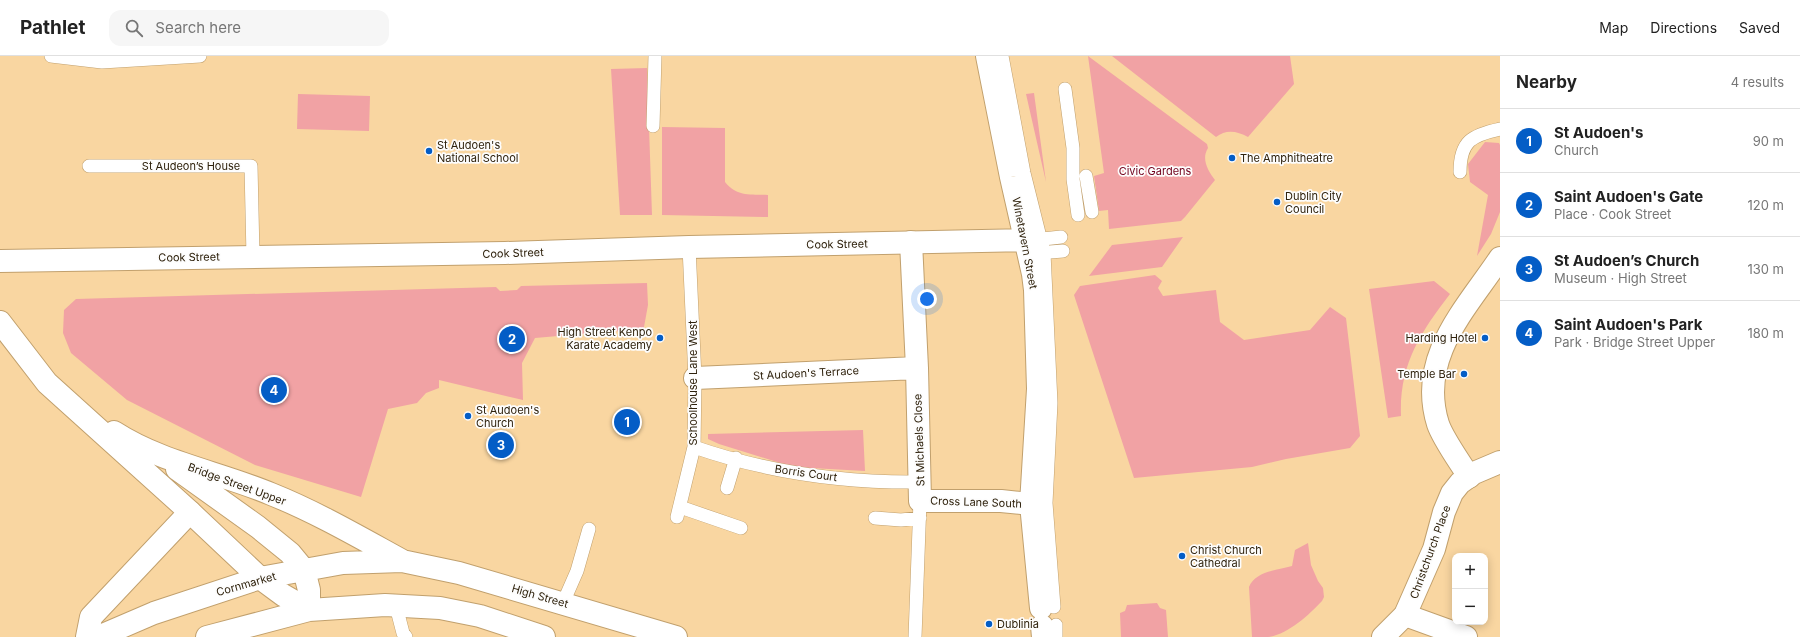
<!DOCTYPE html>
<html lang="en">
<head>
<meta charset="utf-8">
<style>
  :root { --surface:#fff; --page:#f6f6f6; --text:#222; --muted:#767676; --line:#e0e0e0; --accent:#045dc6 }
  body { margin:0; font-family:Inter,sans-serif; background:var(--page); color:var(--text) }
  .controls { position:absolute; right:12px; bottom:12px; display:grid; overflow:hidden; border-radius:8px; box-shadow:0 2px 10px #0003 }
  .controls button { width:36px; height:36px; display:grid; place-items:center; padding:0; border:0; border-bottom:1px solid var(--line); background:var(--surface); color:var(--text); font:20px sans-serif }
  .you { position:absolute; left:927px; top:243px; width:14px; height:14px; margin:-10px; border:3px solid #fff; border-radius:50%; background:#1a73e8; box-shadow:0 0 0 6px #1a73e833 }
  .badge { display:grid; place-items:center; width:26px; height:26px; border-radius:50%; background:var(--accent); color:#fff; font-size:13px; font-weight:700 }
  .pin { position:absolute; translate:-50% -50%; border:2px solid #fff; box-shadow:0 1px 4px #0006 }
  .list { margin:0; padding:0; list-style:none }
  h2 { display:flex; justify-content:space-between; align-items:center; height:52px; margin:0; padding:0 16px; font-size:17px }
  h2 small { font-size:13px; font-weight:400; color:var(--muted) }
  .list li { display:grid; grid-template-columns:26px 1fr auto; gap:12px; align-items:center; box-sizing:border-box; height:64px; padding:0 16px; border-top:1px solid var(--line) }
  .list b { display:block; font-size:15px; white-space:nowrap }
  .list p { margin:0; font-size:13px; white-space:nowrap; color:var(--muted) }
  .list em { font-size:13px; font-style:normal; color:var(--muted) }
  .icon { flex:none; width:22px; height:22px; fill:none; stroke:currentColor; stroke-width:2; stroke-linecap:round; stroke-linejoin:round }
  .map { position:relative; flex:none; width:1500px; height:581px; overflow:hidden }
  header { display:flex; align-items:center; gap:24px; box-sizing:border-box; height:56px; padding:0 20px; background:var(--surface); border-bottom:1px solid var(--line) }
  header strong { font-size:19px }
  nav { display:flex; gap:22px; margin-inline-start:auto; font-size:14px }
  .search { width:280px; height:36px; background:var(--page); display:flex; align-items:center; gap:10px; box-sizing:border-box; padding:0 14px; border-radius:12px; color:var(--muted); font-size:15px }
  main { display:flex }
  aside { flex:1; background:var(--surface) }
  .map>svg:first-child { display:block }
  .green { fill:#f1a2a4 }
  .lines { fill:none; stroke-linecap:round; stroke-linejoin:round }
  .service-casing { stroke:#c1a06d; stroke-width:14 }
  .minor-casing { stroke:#c1a06d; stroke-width:24 }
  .tertiary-casing { stroke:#c1a06d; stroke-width:24 }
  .secondary-casing { stroke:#c1a06d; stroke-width:24 }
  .service { stroke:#fff; stroke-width:13 }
  .minor { stroke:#fff; stroke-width:22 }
  .tertiary { stroke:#fff; stroke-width:22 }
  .secondary { stroke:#fff; stroke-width:22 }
  .poi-dot { fill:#045dc6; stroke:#fdfdfd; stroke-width:1.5 }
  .labels { text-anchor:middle; stroke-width:3.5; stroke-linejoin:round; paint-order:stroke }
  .poi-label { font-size:11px; fill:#2f220d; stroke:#fdfdfd; text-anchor:start }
  .street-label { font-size:11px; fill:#2f220d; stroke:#fdfdfd }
  .park-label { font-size:11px; fill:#72021d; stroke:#fdfdfd }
</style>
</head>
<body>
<header>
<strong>Pathlet</strong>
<div class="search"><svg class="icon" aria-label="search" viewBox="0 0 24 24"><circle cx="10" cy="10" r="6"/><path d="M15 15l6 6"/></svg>Search here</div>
<nav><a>Map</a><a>Directions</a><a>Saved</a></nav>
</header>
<main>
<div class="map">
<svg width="1500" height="581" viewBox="0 0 1500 581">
  <rect width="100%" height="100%" fill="#f9d6a1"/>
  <path class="green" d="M1088,0l119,88 1,4c-7,11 0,23 7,32l-30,37 -4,4 -72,8 -1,-19 -9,1 -5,-35 10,-3z
    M1112,0h178l4,28 -46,53c-11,-6 -22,-8 -32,0z
    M647,12l5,147h-32l-9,-146z
    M1034,37l12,89 -20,-88z
    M298,38l72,2 -1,35 -72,-2z
    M662,71l63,1v54c12,15 25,12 43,13v22l-106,-2z
    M1485,86l14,1 1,2v67l-9,22 -14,22 11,-61 -18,-13 -2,-18z
    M1183,181l-21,30 -73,9 23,-31z
    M1155,219l7,6 -4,7 5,8 53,-6 4,32 24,18 66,-10 20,-23 16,11 14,118 -10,12 -64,11 -34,8 -118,11 -60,-183 6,-9z
    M1434,225l16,13c-30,39 -51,71 -49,122l-13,2 -19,-129z
    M647,227l1,22 -6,33 -26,-7 -81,7 -13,25 1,37 -84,-20v8l-13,5 -9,10 -29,6 -27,88 -106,-32 -128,-65 -56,-47 -8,-20 1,-23 12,-11 420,-12 4,4 17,-1 4,-4z
    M863,374l2,41 -72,-4 -74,-23 -11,-5v-5z
    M1308,487l3,22 7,16 5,7 1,9 -2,4c-13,14 -35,34 -54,36 -5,0 -11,0 -16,0l-3,-50c6,-16 29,-17 43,-21l3,-16z
    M1157,547l3,5 6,2 2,27h-47l-1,-24 5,-2 2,-6z"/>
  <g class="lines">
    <defs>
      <path id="service" d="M51,0l51,6 98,-6
        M1002,0l22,117 20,80 7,150 -5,100 8,104
        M1065,33l8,59v31l5,36
        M653,70l2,-70
        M89,110h162l2,90
        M1460,116c0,-31 12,-37 40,-43
        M1086,120l6,36
        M1034,184l27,-3
        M1037,197l26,-2
        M694,391c72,25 150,36 227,35
        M727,432l9,-30
        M680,451l61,21
        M677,461l17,-70 1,-69 -6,-131
        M875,462l26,2 19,-2
        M563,547l14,-32 12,-42
        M396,550l7,27 3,4
        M1056,569v12
        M915,581l5,-136"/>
      <path id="minor" d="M911,186l6,126 3,133h81l30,3
        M695,322l222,-10
        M1469,421c-9,-15 -26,-38 -31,-53 -21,-67 28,-115 62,-166
        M87,581l4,-20 99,-105"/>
      <path id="tertiary" d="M987,0l24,121 22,97 2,16 3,99 -7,115 10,104
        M0,205l505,-8 184,-6 337,-7
        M1405,559l61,22
        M1042,570l1,11"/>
      <path id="secondary" d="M0,266l47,61 143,129 70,66 23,17 26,15
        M114,376c48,31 105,40 157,62 45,18 88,43 130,66
        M177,413l81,58 32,26 14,17 5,20v20
        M98,581l56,-24 106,-35 83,-15 59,-2 57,12 217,64
        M207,581l102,-27 76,-5 55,3 40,8 64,21
        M1383,581l22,-22 29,-66 10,-37 8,-19 8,-10 14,-10 26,-11"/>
    </defs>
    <use href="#service" class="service-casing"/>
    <use href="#minor" class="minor-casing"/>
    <use href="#tertiary" class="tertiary-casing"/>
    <use href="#secondary" class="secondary-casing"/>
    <use href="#service" class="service"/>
    <use href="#minor" class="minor"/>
    <use href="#tertiary" class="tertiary"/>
    <use href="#secondary" class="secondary"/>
  </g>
  <g class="poi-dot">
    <circle cx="429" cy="95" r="4"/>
    <circle cx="1232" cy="102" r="4"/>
    <circle cx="1277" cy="146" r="4"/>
    <circle cx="660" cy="282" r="4"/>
    <circle cx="1485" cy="282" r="4"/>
    <circle cx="1464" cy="318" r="4"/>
    <circle cx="468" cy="360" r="4"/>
    <circle cx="1182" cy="500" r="4"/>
    <circle cx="989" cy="568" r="4"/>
  </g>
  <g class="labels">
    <g class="poi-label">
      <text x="437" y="93">St Audoen's<tspan x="437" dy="13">National School</tspan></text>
      <text x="1240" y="106">The Amphitheatre</text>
      <text x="1285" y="144">Dublin City<tspan x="1285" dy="13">Council</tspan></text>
      <text x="652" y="280" text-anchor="end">High Street Kenpo<tspan x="652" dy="13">Karate Academy</tspan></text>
      <text x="1477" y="286" text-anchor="end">Harding Hotel</text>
      <text x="1456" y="322" text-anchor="end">Temple Bar</text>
      <text x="476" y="358">St Audoen's<tspan x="476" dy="13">Church</tspan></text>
      <text x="1190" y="498">Christ Church<tspan x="1190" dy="13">Cathedral</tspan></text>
      <text x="997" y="572">Dublinia</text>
    </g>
    <g class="street-label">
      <text x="191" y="114">St Audeon’s House</text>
      <text transform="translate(1025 187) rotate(79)" y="4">Winetavern Street</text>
      <text transform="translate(837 188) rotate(-1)" y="4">Cook Street</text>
      <text transform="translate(513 197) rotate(-2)" y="4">Cook Street</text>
      <text transform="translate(189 201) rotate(-1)" y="4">Cook Street</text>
      <text transform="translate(806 317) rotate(-3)" y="4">St Audoen's Terrace</text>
      <text transform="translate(693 327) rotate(-90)" y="4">Schoolhouse Lane West</text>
      <text transform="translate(919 384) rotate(-92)" y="4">St Michaels Close</text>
      <text transform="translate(806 417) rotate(8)" y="4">Borris Court</text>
      <text transform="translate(237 428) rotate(20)" y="4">Bridge Street Upper</text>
      <text transform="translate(976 446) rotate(2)" y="4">Cross Lane South</text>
      <text transform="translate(1430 496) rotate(-70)" y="4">Christchurch Place</text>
      <text transform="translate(246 528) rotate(-16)" y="4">Cornmarket</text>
      <text transform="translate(540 540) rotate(16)" y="4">High Street</text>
    </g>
    <g class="park-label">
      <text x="1155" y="119">Civic Gardens</text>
    </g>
  </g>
</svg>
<div class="controls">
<button>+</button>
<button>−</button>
</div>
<div class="you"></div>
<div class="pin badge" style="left:627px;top:366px">1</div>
<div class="pin badge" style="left:512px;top:283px">2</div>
<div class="pin badge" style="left:501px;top:389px">3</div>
<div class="pin badge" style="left:274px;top:334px">4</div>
</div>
<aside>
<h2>Nearby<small>4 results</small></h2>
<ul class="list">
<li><span class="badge">1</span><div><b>St Audoen's</b><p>Church</p></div><em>90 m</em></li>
<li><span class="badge">2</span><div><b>Saint Audoen's Gate</b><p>Place · Cook Street</p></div><em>120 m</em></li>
<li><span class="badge">3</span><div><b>St Audoen’s Church</b><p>Museum · High Street</p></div><em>130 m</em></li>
<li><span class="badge">4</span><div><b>Saint Audoen's Park</b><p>Park · Bridge Street Upper</p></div><em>180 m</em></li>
</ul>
</aside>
</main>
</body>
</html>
